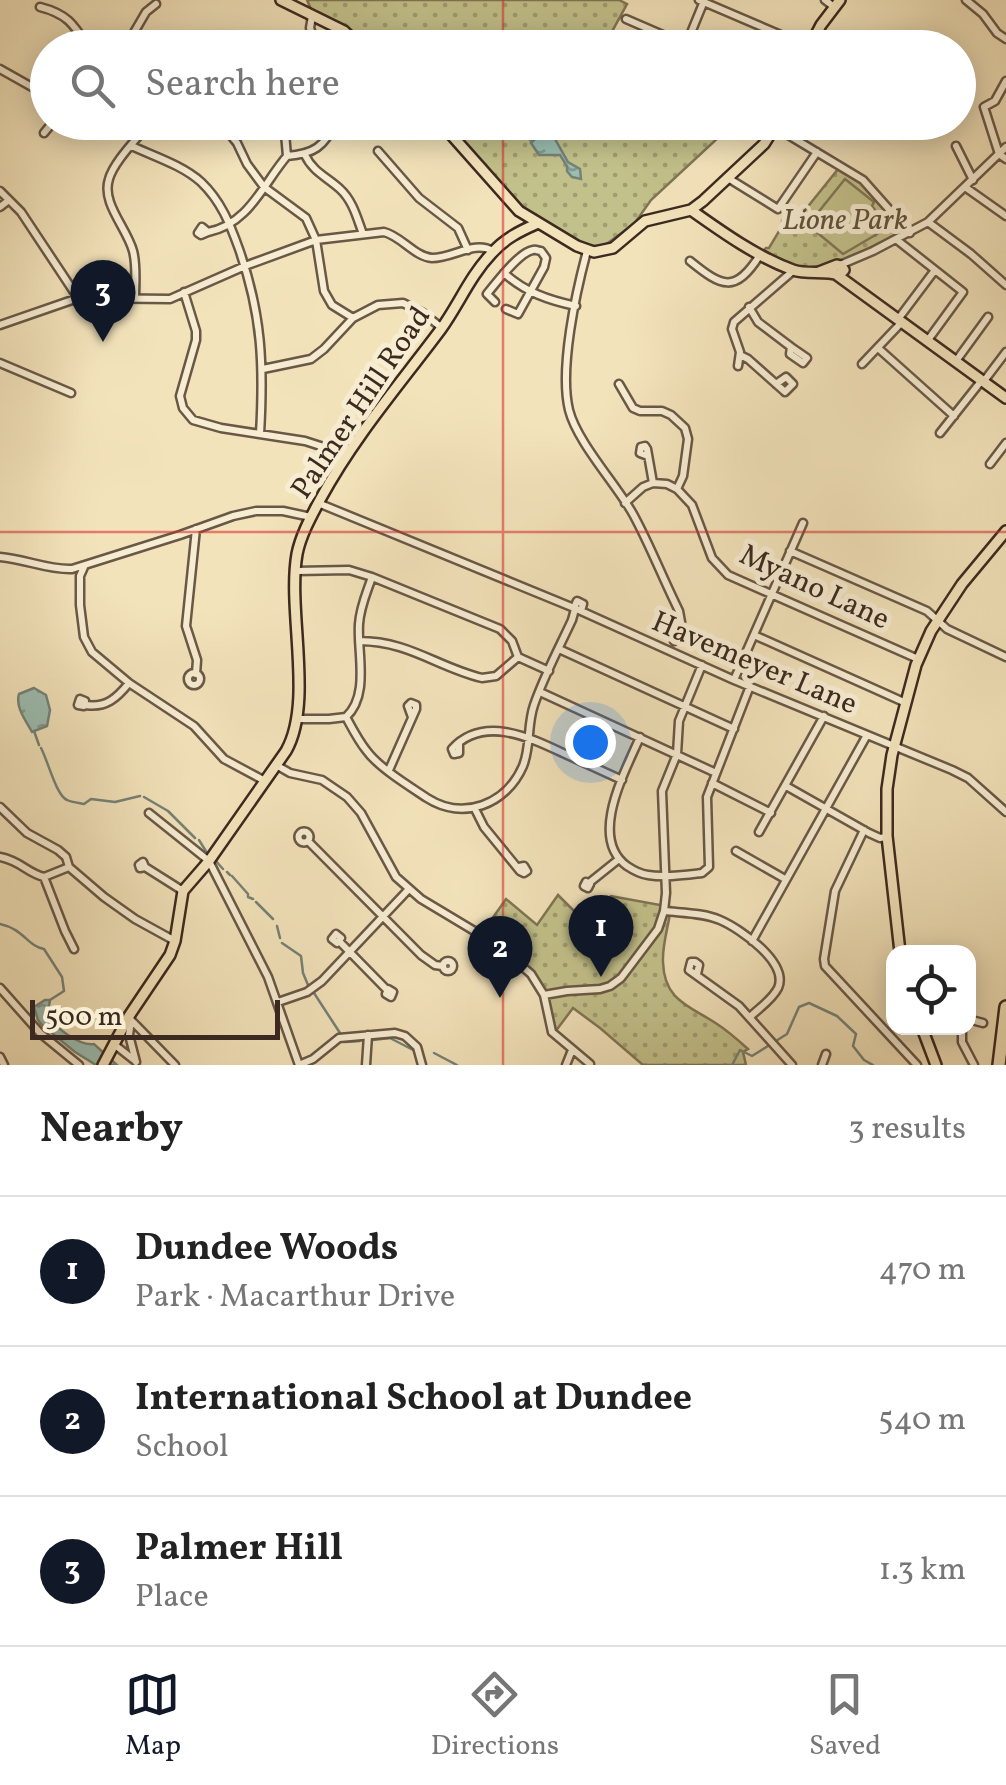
<!DOCTYPE html>
<html lang="en">
<head>
<meta charset="utf-8">
<style>
  :root { --surface:#fff; --page:#f2f2f2; --text:#222; --muted:#767676; --line:#e0e0e0; --accent:#111827 }
  body { margin:0; font-family:Vollkorn,serif; background:var(--page); color:var(--text) }
  .controls { position:absolute; right:30px; bottom:30px; display:grid; overflow:hidden; border-radius:20px; box-shadow:0 5px 25px #0003 }
  .controls button { width:90px; height:90px; display:grid; place-items:center; padding:0; border:0; border-bottom:2px solid var(--line); background:var(--surface); color:var(--text); font:50px sans-serif }
  .scale { position:absolute; left:30px; bottom:25px; width:250px; box-sizing:border-box; padding-left:10px; border:5px solid #3c291f; border-top:0; font-size:28px; line-height:35px; white-space:nowrap; color:#3c291f; -webkit-text-stroke:8px #f7edd3; paint-order:stroke }
  .you { position:absolute; left:590px; top:742px; width:35px; height:35px; margin:-25px; border:8px solid #fff; border-radius:50%; background:#1a73e8; box-shadow:0 0 0 15px #1a73e833 }
  .badge { display:grid; place-items:center; width:65px; height:65px; border-radius:50%; background:var(--accent); color:#fff; font-size:32px; font-weight:700 }
  .pin { position:absolute; translate:-50% -82px; filter:drop-shadow(0 2px 5px #0008) }
  .pin::after { content:''; position:absolute; top:52px; width:35px; height:30px; background:inherit; clip-path:polygon(0 0,100% 0,50% 100%) }
  .list { margin:0; padding:0; list-style:none }
  h2 { display:flex; justify-content:space-between; align-items:center; height:130px; margin:0; padding:0 40px; font-size:42px }
  h2 small { font-size:32px; font-weight:400; color:var(--muted) }
  .list li { display:grid; grid-template-columns:65px 1fr auto; gap:30px; align-items:center; box-sizing:border-box; height:150px; padding:0 40px; border-top:2px solid var(--line) }
  .list b { display:block; font-size:38px; white-space:nowrap }
  .list p { margin:0; font-size:32px; white-space:nowrap; color:var(--muted) }
  .list em { font-size:32px; font-style:normal; color:var(--muted) }
  .icon { flex:none; width:55px; height:55px; fill:none; stroke:currentColor; stroke-width:2; stroke-linecap:round; stroke-linejoin:round }
  .map { position:relative; flex:none; width:1006px; height:1065px; overflow:hidden }
  .search { position:absolute; background:var(--surface); box-shadow:0 5px 25px #0003; left:30px; right:30px; top:30px; height:110px; display:flex; align-items:center; gap:25px; box-sizing:border-box; padding:0 35px; border-radius:55px; color:var(--muted); font-size:38px }
  .sheet { height:580px; background:var(--surface) }
  nav { display:flex; justify-content:space-around; align-items:center; box-sizing:border-box; height:140px; border-top:2px solid var(--line); background:var(--surface); font-size:28px; color:var(--muted) }
  nav a { display:grid; justify-items:center; gap:5px }
  nav .on { color:var(--accent) }
  .map>svg:first-child { display:block }
  .grass { fill:url(#grass-dots); stroke:#807555; stroke-width:2.5 }
  .garden { fill:#c3c18b; stroke:#807555; stroke-width:2.5 }
  .water { fill:url(#water-ripples); stroke:#758277; stroke-width:2.5 }
  .lines { fill:none; stroke-linecap:round; stroke-linejoin:round }
  .stream { stroke:#758277; stroke-width:2.5 }
  .minor-casing { stroke:#6a5846; stroke-width:11 }
  .major-casing { stroke:#3c291f; stroke-width:14 }
  .highway-casing { stroke:#3c291f; stroke-width:16 }
  .minor { stroke:#f7edd3; stroke-width:6 }
  .major { stroke:#f3e3bb; stroke-width:9 }
  .highway { stroke:#f3e3bb; stroke-width:11 }
  .grid { fill:none; stroke:#d62828; stroke-width:2.5; stroke-opacity:0.55 }
  .labels { text-anchor:middle; stroke-width:10; stroke-linejoin:round; paint-order:stroke }
  .park-label { font-size:30px; font-style:italic; fill:#5e4f3a; stroke:#f7edd3 }
  .street-label { font-size:30px; fill:#3c291f; stroke:#f7edd3 }
</style>
</head>
<body>
<div class="map">
<svg width="1006" height="1065" viewBox="0 0 1006 1065">
  <defs>
    <pattern id="grass-dots" width="8" height="8" patternUnits="userSpaceOnUse" patternTransform="scale(2.5)"><rect width="8" height="8" fill="#c3c18b"/><path d="M2 2h.1M6 6h.1" fill="none" stroke="#a09d71" stroke-width="1.8" stroke-linecap="round"/></pattern>
    <pattern id="water-ripples" width="26" height="14" patternUnits="userSpaceOnUse" patternTransform="scale(2.5)"><rect width="26" height="14" fill="#9bbeb1"/><path d="M2 4q2-2 4 0t4 0M15 11q2-2 4 0t4 0" fill="none" stroke="#809a8f"/></pattern>
  </defs>
  <rect width="100%" height="100%" fill="#f3e3bb"/>
  <filter id="stains"><feTurbulence type="fractalNoise" baseFrequency=".002" numOctaves="4"/><feColorMatrix values="0 0 0 0 .2 0 0 0 0 .09 0 0 0 0 .02 0 0 0 .5 -.17"/></filter>
  <radialGradient id="worn" r=".72"><stop offset=".6" stop-color="#630" stop-opacity="0"/><stop offset="1" stop-color="#630" stop-opacity=".3"/></radialGradient>
  <path class="grass" d="M307,0h312l8,4 -19,35 19,8h-257l-13,-12 -46,-26z
    M445,123h289l-83,77 -17,24 -29,21 -11,1h-8l-18,-8 -45,-26z
    M839,168l24,15 36,43 -1,7c-26,14 -68,38 -98,34 -12,-1 -25,-10 -36,-17l2,-2h3l15,-25 -2,-2 2,-4 9,6 4,-3z
    M558,895l23,23 30,-22 60,11c-2,18 -9,37 -8,55 1,39 27,44 54,62 11,7 21,16 31,25l-5,3 3,13h-103l-43,-37 -27,-20 -18,24c-4,-15 -6,-33 -14,-46 -12,-24 -36,-39 -59,-53l24,-34 31,26z"/>
  <path class="garden" d="M845,179l29,23 -2,4 14,19 -2,5 -41,24 -35,-29z"/>
  <path class="water" d="M548,134l7,5 13,23 12,7 1,10 -9,-2 -5,-6v-5l-7,-11h-21l-8,-12 3,-3h-5z
    M34,688l12,7 4,15 -3,16 -15,6c-6,-11 -17,-25 -13,-38z
    M45,1000h5l-3,16c10,12 31,30 47,28l23,21h-21l-21,-13 -33,-27 -4,-5 -4,-13z"/>
  <g class="lines">
    <path class="stream" d="M34,731l5,14
      M41,748c7,13 15,47 26,52 4,2 12,3 17,4l7,-5 24,3 25,-6
      M144,797l24,14 27,27
      M199,840l10,16
      M215,860l8,9
      M227,872l3,3
      M232,876l16,18v3l5,2
      M256,902l17,17
      M0,924c24,5 27,22 44,25l18,28 2,14 -14,9
      M277,926l3,12
      M282,943l19,13 2,17 5,12
      M314,993l26,40
      M373,1040l17,-2 25,13
      M345,1042l15,-1
      M434,1053l23,12
      M732,1065l8,-15 12,6 35,-22 12,-27 10,-4 28,13 19,18 -3,12 11,14 9,5"/>
    <defs>
      <path id="minor" d="M699,0l110,47
        M825,0l9,7
        M966,0l17,14 14,19 9,6
        M40,7c28,7 34,18 49,41
        M312,16l-2,12 7,20
        M626,19l67,29
        M686,45l18,-44
        M125,48l21,-36 10,-8
        M0,69l48,27
        M1006,81l-11,20 -11,6 15,47 7,5
        M214,122l15,11 8,10 10,21 17,23 42,31 10,22 8,51 8,14 21,13
        M284,122l3,34
        M857,122l15,10
        M775,127l88,53 47,53
        M44,133l9,-11
        M132,146c23,11 50,19 69,36 20,19 29,42 38,67 23,66 25,116 21,185
        M956,146l17,34
        M378,151l41,47 39,30 10,22
        M305,155c8,17 22,22 35,34 13,12 17,29 23,45
        M728,178l50,31 39,-57
        M965,187l41,29
        M0,191l21,21 57,86
        M0,207l9,-7
        M928,222l43,32 35,31
        M208,232l-7,3 -3,-2 4,-6 6,5c41,-8 55,-48 79,-76 26,-2 38,-9 48,-34
        M897,240l66,52 -35,48
        M587,251c-11,41 -28,118 -18,159 8,32 47,74 64,104 17,31 30,65 46,97l2,11 -7,19
        M690,261c32,26 45,33 70,-6
        M840,265l33,-14 55,-29 78,-75
        M504,273c21,19 44,27 72,33
        M184,292l12,39v9l-16,56 3,12 10,12 28,8 84,13 28,9 13,7
        M135,298c0,-15 2,-32 -2,-47 -6,-23 -32,-48 -24,-72 5,-18 29,-41 41,-57
        M495,302l-8,-8c9,-11 32,-42 46,-44 3,-1 5,1 8,1l5,7 -2,9 -26,47 -12,-5
        M749,307l9,15 33,25 -1,7 13,9 4,-5 -16,-11
        M899,318l36,-48
        M0,325l78,-27 92,1 75,-33 71,-26 68,-8c17,4 31,25 48,26 22,0 42,-18 61,-7
        M878,348l76,68
        M740,355l8,4 36,32 1,1 8,-8 -7,-7 -10,7
        M956,361l32,-44
        M0,363l71,30
        M862,364l40,-42
        M738,366l2,-14 -8,-23 2,-7 60,-52
        M263,369l48,-10 13,-10 29,-31 25,-13 25,-2 20,10 19,15
        M984,381l22,-29
        M619,384l14,24 7,3h22l9,4 14,13 3,11 -5,37 -6,13
        M940,433l42,-53
        M648,456l-8,-3 1,-6 4,-1 2,3 6,34
        M990,464l16,-21
        M318,503l256,105
        M625,503l18,-16 10,-4 14,1 10,5 15,16 20,53 16,17 190,84
        M196,529l-10,97 11,34 -1,14
        M790,551l137,60 20,18 59,28
        M0,557c25,2 48,13 72,12l108,-34 53,-19 23,-5h27l28,6
        M84,567l-4,9v29l4,32 8,15 37,31 65,43 30,33 41,22
        M296,571l53,-1 23,7 128,52 12,12 6,16 31,14
        M577,601l6,3 -2,7 -7,-3z
        M581,611l153,69 218,90 16,8 38,34
        M754,635l152,68
        M359,641c50,0 78,26 123,37l14,-2 22,-19
        M559,649l175,80
        M188 679a6 6 0 1 1 12 0a6 6 0 1 1-12 0Z
        M734,680l69,-157
        M540,692l176,81
        M80,699l5,2 -1,5 -6,-1z
        M86,705c20,3 31,-7 43,-22
        M346,717c6,11 12,23 20,33 13,18 43,36 61,48 36,23 79,7 96,-32 8,-20 4,-41 11,-61 10,-29 25,-57 38,-85l3,-11
        M298,719h31l17,-2c24,-22 11,-64 13,-93 1,-17 8,-32 13,-47
        M640,737c-15,35 -52,101 -13,129 6,4 13,8 21,9 17,3 37,0 54,-2l7,-6 -2,-70 43,-111
        M459,743v10l-5,1 -2,-5c31,-34 77,-12 111,4 20,9 39,18 59,27
        M276,765l14,8 32,7 25,17 14,16 35,64 25,22 75,45 35,30 13,21 8,37 38,32
        M389,770l27,-61v-4l-5,-2 -3,3 4,11
        M712,783l59,30
        M786,786l83,47 11,5 6,-1
        M0,807l27,26 31,17 8,7 3,10 35,30 31,22 40,22
        M475,809l9,18 36,44 4,2 3,-2 -3,-5 -5,1
        M149,813l60,48 59,116 31,88
        M864,830l-29,61 -11,68 1,7 92,99
        M298.5 837a5.5 5.5 0 1 1 11 0a5.5 5.5 0 1 1-11 0Z
        M759,832l65,-116
        M308,841l113,114 14,10 7,1
        M736,851l49,28
        M0,857c21,4 27,16 44,20l25,-10
        M145,867l-2,-5 -4,3 1,3 5,-1 38,24
        M44,877l21,54 9,18
        M586,882l4,2 -2,4 -4,-2z
        M589,883l30,-24
        M665,911c18,2 39,2 55,9 21,9 69,43 58,68 -6,12 -19,20 -28,29
        M336,934l5,4 -4,5 -5,-4z
        M339,941l48,49
        M752,941l115,-206
        M443 966a5 5 0 1 1 10 0a5 5 0 1 1-10 0Z
        M697,974l2,-9 -4,-3h-4l-2,8 50,36 53,59
        M0,988l40,45 39,32
        M388,989l5,3 -2,5 -5,-3z
        M544,995l23,-4 33,-2 10,-3 11,-8 37,-49 6,-18 2,-18 -4,-102 15,-37 2,-33 23,-56
        M278,1002l29,-10 15,-11 86,-91
        M968,1019l15,4
        M131,1020l44,45
        M131,1020l-2,15 7,27
        M962,1028v14l12,23
        M115,1045l19,15
        M0,1057l4,8
        M299,1065l14,-6 26,-21 56,-5 10,3 12,11 5,18
        M366,1065l2,-30
        M566,1065l6,-15
        M822,1065l4,-11"/>
      <path id="major" d="M281,0l63,31 18,17
        M809,48l12,-23 19,-25
        M440,122l79,89 58,35 17,6 19,-4 32,-27 46,-11 12,-9 61,-57 14,-22
        M691,210c31,22 66,47 102,60 14,5 31,0 46,5l5,-5 -3,-4 -4,-1 -18,7
        M837,275l169,123
        M900,952l-13,-116v-47l5,-34 24,-90 15,-34 31,-47 44,-53
        M922,1028l14,37
        M103,1065l26,-49 41,-61 5,-14 8,-50 26,-30 77,-110c28,-49 1,-140 11,-197 4,-20 15,-39 24,-56 33,-61 79,-114 120,-169 18,-25 29,-53 51,-76 12,-14 28,-22 44,-29"/>
      <path id="highway" d="M999,1065l7,-58"/>
    </defs>
    <use href="#minor" class="minor-casing"/>
    <use href="#major" class="major-casing"/>
    <use href="#highway" class="highway-casing"/>
    <use href="#minor" class="minor"/>
    <use href="#major" class="major"/>
    <use href="#highway" class="highway"/>
  </g>
  <path class="grid" d="M503,0v48M503,122v943M0,532h1006"/>
  <g class="labels">
    <g class="park-label">
      <text x="845" y="229">Lione Park</text>
    </g>
    <g class="street-label">
      <text transform="translate(360 402) rotate(-56)" y="10">Palmer Hill Road</text>
      <text transform="translate(815 586) rotate(25)" y="10">Myano Lane</text>
      <text transform="translate(755 662) rotate(23)" y="10">Havemeyer Lane</text>
    </g>
  </g>
  <rect width="100%" height="100%" filter="url(#stains)"/>
  <rect width="100%" height="100%" fill="url(#worn)"/>
</svg>
<div class="controls">
<button><svg class="icon" aria-label="locate" viewBox="0 0 24 24"><circle cx="12" cy="12" r="6"/><path d="M12 2v4M12 18v4M2 12h4M18 12h4"/></svg></button>
</div>
<div class="scale">500 m</div>
<div class="you"></div>
<div class="pin badge" style="left:601px;top:977px">1</div>
<div class="pin badge" style="left:500px;top:998px">2</div>
<div class="pin badge" style="left:103px;top:342px">3</div>
<div class="search"><svg class="icon" aria-label="search" viewBox="0 0 24 24"><circle cx="10" cy="10" r="6"/><path d="M15 15l6 6"/></svg>Search here</div>
</div>
<section class="sheet">
<h2>Nearby<small>3 results</small></h2>
<ul class="list">
<li><span class="badge">1</span><div><b>Dundee Woods</b><p>Park · Macarthur Drive</p></div><em>470 m</em></li>
<li><span class="badge">2</span><div><b>International School at Dundee</b><p>School</p></div><em>540 m</em></li>
<li><span class="badge">3</span><div><b>Palmer Hill</b><p>Place</p></div><em>1.3 km</em></li>
</ul>
</section>
<nav>
<a class="on"><svg class="icon" aria-label="map" viewBox="0 0 24 24"><path d="M3 6l6-2 6 2 6-2v14l-6 2-6-2-6 2zM9 4v14M15 6v14"/></svg>Map</a>
<a><svg class="icon" aria-label="directions" viewBox="0 0 24 24"><path d="M12 3l9 9-9 9-9-9zM9 14v-3h6M13 9l2 2-2 2"/></svg>Directions</a>
<a><svg class="icon" aria-label="saved" viewBox="0 0 24 24"><path d="M7 4h10v16l-5-4-5 4z"/></svg>Saved</a>
</nav>
</body>
</html>
